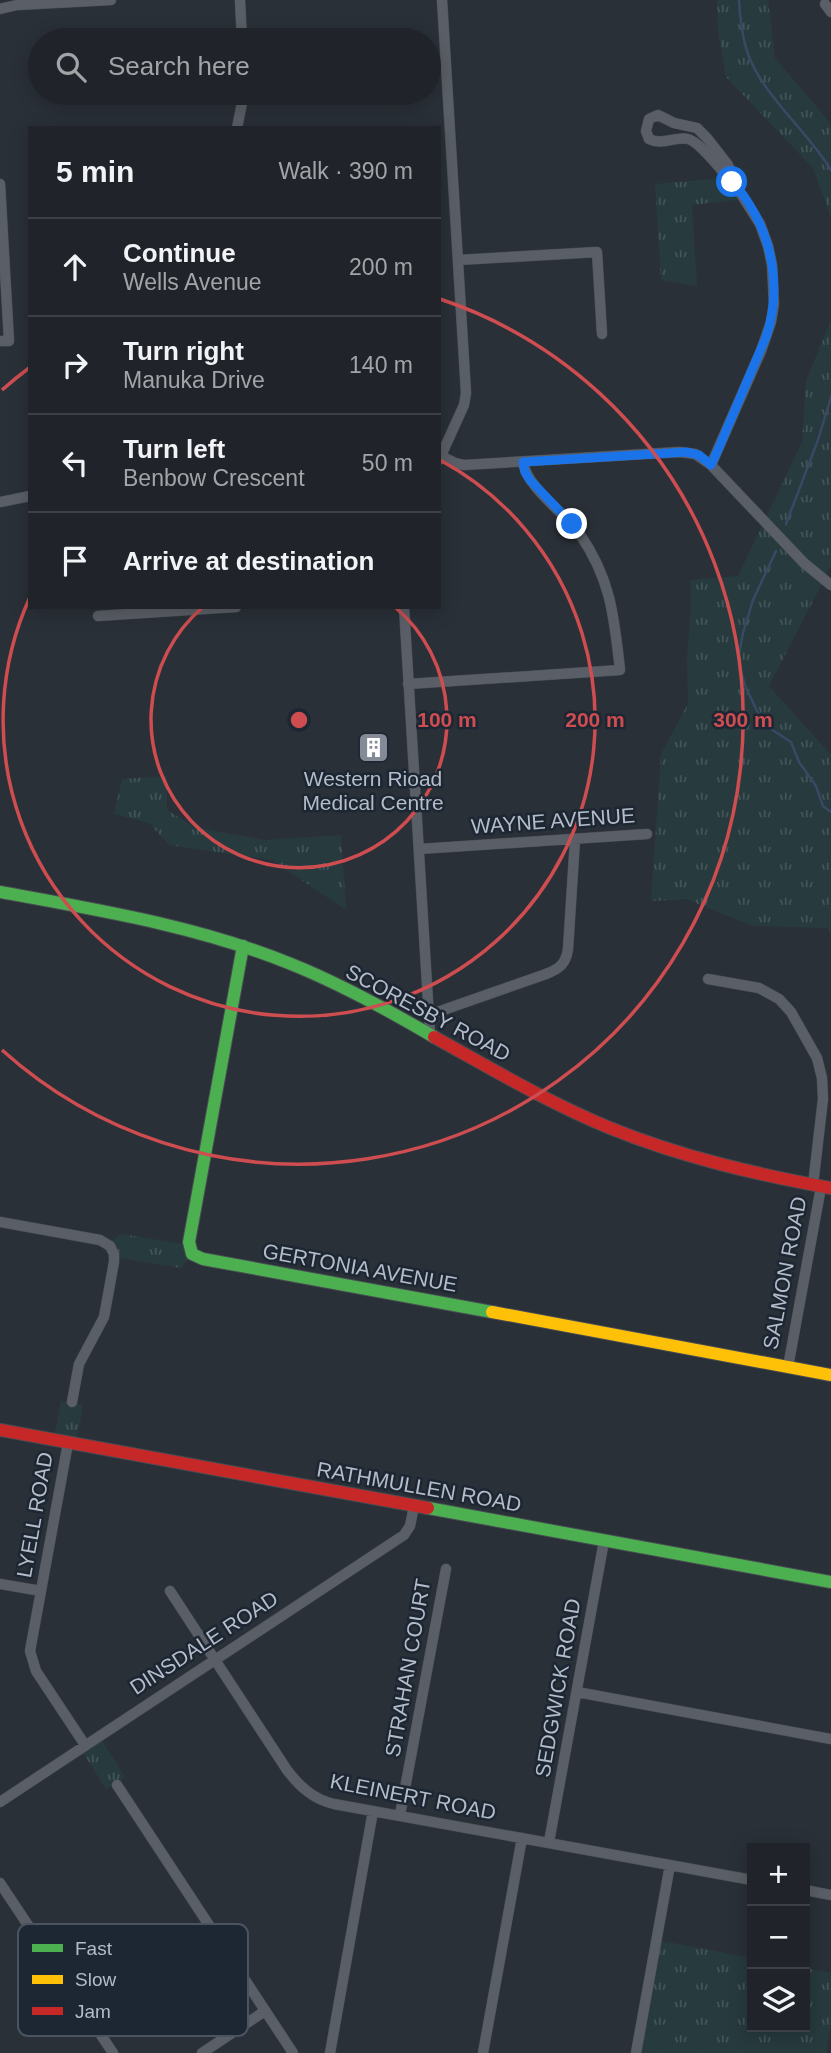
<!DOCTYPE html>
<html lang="en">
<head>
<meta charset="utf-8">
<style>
  :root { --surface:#20242a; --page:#2d3036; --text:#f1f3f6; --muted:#a2a4a8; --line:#3d4147 }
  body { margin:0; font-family:Arial,sans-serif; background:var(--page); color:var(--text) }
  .controls { position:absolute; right:21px; bottom:21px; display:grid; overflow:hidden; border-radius:0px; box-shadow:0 4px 18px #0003 }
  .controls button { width:63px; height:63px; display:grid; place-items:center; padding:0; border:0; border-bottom:2px solid var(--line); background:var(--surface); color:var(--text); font:35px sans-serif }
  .stop { position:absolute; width:21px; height:21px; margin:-16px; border:5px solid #1a73e8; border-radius:50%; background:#fff }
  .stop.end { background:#1a73e8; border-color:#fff; box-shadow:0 2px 7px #0008 }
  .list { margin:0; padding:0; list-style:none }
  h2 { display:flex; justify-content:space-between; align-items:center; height:91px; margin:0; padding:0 28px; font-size:30px }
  h2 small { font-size:23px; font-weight:400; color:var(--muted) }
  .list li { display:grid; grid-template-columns:46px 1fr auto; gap:21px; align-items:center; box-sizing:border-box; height:98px; padding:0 28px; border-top:2px solid var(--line) }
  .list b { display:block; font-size:26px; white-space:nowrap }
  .list p { margin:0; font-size:23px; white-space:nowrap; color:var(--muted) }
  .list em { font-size:23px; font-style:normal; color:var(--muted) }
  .icon { flex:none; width:38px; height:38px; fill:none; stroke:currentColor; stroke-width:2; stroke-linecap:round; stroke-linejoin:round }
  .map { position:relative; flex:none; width:831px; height:2053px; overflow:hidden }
  .search { position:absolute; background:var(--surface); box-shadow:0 4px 18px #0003; left:28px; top:28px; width:413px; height:77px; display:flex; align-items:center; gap:18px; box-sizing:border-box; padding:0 24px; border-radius:38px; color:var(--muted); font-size:26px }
  .panel { position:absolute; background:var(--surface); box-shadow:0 4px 18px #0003; left:28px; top:126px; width:413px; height:483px; border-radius:0px }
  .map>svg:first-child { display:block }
  .park { fill:url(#park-tufts) }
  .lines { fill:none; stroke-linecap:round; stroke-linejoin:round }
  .stream { stroke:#384963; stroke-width:2.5 }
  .street-casing { stroke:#484c53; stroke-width:11 }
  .fast-casing { stroke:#484c53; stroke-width:14 }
  .slow-casing { stroke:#484c53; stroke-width:14 }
  .jam-casing { stroke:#484c53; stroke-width:14 }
  .street { stroke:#5a5e66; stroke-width:10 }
  .fast { stroke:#4caf50; stroke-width:12 }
  .slow { stroke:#ffc107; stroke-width:12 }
  .jam { stroke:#c62828; stroke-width:12 }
  .route { stroke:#1a73e8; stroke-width:9 }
  .ring { fill:none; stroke:#ce4d50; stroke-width:3.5 }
  .labels { text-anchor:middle; stroke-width:5; stroke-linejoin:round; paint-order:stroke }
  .poi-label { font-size:21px; fill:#b4bcc9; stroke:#1d2633 }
  .street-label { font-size:21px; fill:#b4bcc9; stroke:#1d2633 }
  .key { fill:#1d2633; stroke:#4a5360; stroke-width:2 }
  .key-label { font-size:19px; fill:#b4bcc9 }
  .centre { fill:#ce4d50; stroke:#1d2633; stroke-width:3.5 }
  .ring-label { font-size:21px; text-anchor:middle; font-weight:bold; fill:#ce4d50; stroke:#1d2633; stroke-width:5; stroke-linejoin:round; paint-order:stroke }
</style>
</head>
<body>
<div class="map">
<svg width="831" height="2053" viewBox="0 0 831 2053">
  <defs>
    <pattern id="park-tufts" width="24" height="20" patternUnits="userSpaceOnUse" patternTransform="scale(1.75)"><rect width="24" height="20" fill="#273a3e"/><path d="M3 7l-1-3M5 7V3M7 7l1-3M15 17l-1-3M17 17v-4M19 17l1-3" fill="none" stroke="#445559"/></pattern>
  </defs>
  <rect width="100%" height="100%" fill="#2a3038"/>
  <path class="park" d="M717,0h51l7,58 56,66v94l-18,-50 -87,-91 -8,-46z
    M726,178l19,21 -53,6 5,81 -36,-6 -6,-96z
    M831,320v246l-62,120 62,69v180l-4,-7 -75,-2 -66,-27 -35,2 10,-147 27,-50 -1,-45 4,-54 -1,-25 48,-4 64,-134 4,-61z
    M167,776v34l27,17 70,13 77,-5 5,75 -74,-50 -103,-15 -20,-22 -35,-9 8,-35z
    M121,1234l68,11 3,9 -11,14 -67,-11 -6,-13z
    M61,1401l22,4 -7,39 -22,-4z
    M99,1736l26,41 -19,12 -26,-41z
    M657,1940l95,18v69h53v-59l26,5v51l-5,29h-190z"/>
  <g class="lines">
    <path class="stream" d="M739,0c1,18 3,37 9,54 14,40 60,78 83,116
      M786,524l32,-84 13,-43
      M776,551l-23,49 -10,33 -4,21 1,14 6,20 15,31 7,8 23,15 8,20 17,24 7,20 8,6"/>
    <defs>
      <path id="street" d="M240,0l2,40
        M825,4l6,8
        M0,9l17,-4 94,-5
        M237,128l7,-35
        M0,184l9,157h-9
        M458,260l139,-8 5,82
        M441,456l14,7 9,2 215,-13 16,2 16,11 93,98 27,22
        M439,460l25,-55 2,-12 -24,-393
        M711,465l50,-114 10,-29 3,-18 -2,-39 -4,-19 -8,-22 -24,-38 -8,-21 -21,-27 -10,-10 -23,-5 -16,-8 -9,4 -3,12 3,8c14,7 26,-3 39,0 13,3 36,36 48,47
        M0,502l30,-6
        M404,607l26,427
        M98,616l138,-9
        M408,684l212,-14c-6,-54 -9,-91 -41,-137 -16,-22 -52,-45 -56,-71
        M419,849l228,-15
        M708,979l51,9 20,11 12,13 26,46 5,20 1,21 -10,86
        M429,1015l117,-41c13,-5 20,-10 22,-25l7,-109
        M0,1222l100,18 10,6 4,8v8l-10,55 -25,47 -7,38
        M788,1367l33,-180
        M68,1443l-38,208 6,20 49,74
        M0,1584l41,7
        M170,1591l117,179c13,17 26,29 47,34l418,76
        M577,1692l254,47
        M117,1785l176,268
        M0,1802l404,-267 6,-9 4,-20
        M400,1815l46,-246
        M549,1842l55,-301
        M0,1883l113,170
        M805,1890l26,5
        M202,2053l63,-42
        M330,2053l43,-242
        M483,2053l39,-215
        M636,2053l34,-188"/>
      <path id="fast" d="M0,892c98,18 198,34 291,72 50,20 97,46 143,73
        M243,946l-54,296 3,12 11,5 289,53
        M428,1508l403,74"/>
      <path id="slow" d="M492,1312l339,63"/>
      <path id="jam" d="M434,1037c58,32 115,66 176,91 71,29 145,46 221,60
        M0,1430l428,78"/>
    </defs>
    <use href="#street" class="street-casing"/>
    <use href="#fast" class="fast-casing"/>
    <use href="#slow" class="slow-casing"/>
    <use href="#jam" class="jam-casing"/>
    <use href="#street" class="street"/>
    <use href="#fast" class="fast"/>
    <use href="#slow" class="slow"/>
    <use href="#jam" class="jam"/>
  </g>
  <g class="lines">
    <path class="route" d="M572,524l-42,-44 -5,-8 -2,-10 163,-10 13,3 12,10 6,-13 49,-115c15,-44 8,-94 -17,-133 -5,-8 -10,-16 -17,-22"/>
  </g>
  <g class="ring">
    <path d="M395 607A148 148 0 1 1 203 607"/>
    <path d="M440 460A296 296 0 1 1 30 597"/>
    <path d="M2 390A444 444 0 0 1 29 368M440 299A444 444 0 1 1 2 1050"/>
  </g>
  <defs>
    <symbol id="building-square" viewBox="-11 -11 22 22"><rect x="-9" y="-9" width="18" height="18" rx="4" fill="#848b96" stroke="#1d2633"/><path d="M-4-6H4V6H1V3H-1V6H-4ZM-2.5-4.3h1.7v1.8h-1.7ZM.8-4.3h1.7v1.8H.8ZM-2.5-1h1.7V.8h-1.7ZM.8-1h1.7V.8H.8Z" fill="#fff"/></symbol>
  </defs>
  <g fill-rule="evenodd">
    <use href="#building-square" x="356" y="730" width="35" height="35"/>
  </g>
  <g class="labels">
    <g class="poi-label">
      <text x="373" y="786">Western Rioad<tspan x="373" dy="24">Medical Centre</tspan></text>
    </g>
    <g class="street-label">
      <text transform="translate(553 821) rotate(-4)" y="7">WAYNE AVENUE</text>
      <text transform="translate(428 1013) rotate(28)" y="7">SCORESBY ROAD</text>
      <text transform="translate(360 1268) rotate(10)" y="7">GERTONIA AVENUE</text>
      <text transform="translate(785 1273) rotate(-79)" y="7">SALMON ROAD</text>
      <text transform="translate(419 1487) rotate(10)" y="7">RATHMULLEN ROAD</text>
      <text transform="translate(35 1515) rotate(-80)" y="7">LYELL ROAD</text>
      <text transform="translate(204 1643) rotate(-33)" y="7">DINSDALE ROAD</text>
      <text transform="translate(408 1668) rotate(-80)" y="7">STRAHAN COURT</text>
      <text transform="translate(558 1688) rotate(-80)" y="7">SEDGWICK ROAD</text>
      <text transform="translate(413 1797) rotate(11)" y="7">KLEINERT ROAD</text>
    </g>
  </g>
  <rect x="18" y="1924" width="230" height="112" rx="10" class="key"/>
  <rect x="32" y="1944" width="31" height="8" fill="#4caf50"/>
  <rect x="32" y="1975" width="31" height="9" fill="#ffc107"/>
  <rect x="32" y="2007" width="31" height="8" fill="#c62828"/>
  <g class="key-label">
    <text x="75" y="1955">Fast</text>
    <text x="75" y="1986">Slow</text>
    <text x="75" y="2018">Jam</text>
  </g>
  <circle cx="299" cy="720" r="10" class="centre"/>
  <g class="ring-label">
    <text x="447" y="727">100 m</text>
    <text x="595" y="727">200 m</text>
    <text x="743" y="727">300 m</text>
  </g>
</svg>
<div class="controls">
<button>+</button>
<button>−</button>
<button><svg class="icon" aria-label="layers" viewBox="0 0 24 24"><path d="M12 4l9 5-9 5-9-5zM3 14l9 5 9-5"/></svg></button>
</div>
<div class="stop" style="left:732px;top:182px"></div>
<div class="stop end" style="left:572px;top:524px"></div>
<div class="search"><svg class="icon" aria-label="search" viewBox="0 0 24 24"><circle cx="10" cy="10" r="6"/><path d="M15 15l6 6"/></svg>Search here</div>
<section class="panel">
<h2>5 min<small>Walk · 390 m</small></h2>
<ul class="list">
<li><svg class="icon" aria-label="ahead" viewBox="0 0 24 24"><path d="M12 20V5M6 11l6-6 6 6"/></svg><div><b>Continue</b><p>Wells Avenue</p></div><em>200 m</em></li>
<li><svg class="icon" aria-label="right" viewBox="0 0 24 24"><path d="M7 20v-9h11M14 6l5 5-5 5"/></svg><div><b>Turn right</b><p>Manuka Drive</p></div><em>140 m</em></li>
<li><svg class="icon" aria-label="left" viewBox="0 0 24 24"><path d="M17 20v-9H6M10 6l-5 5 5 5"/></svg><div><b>Turn left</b><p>Benbow Crescent</p></div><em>50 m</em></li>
<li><svg class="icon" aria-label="arrive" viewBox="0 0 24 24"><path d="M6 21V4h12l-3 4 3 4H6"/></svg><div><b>Arrive at destination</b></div></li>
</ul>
</section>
</div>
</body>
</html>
